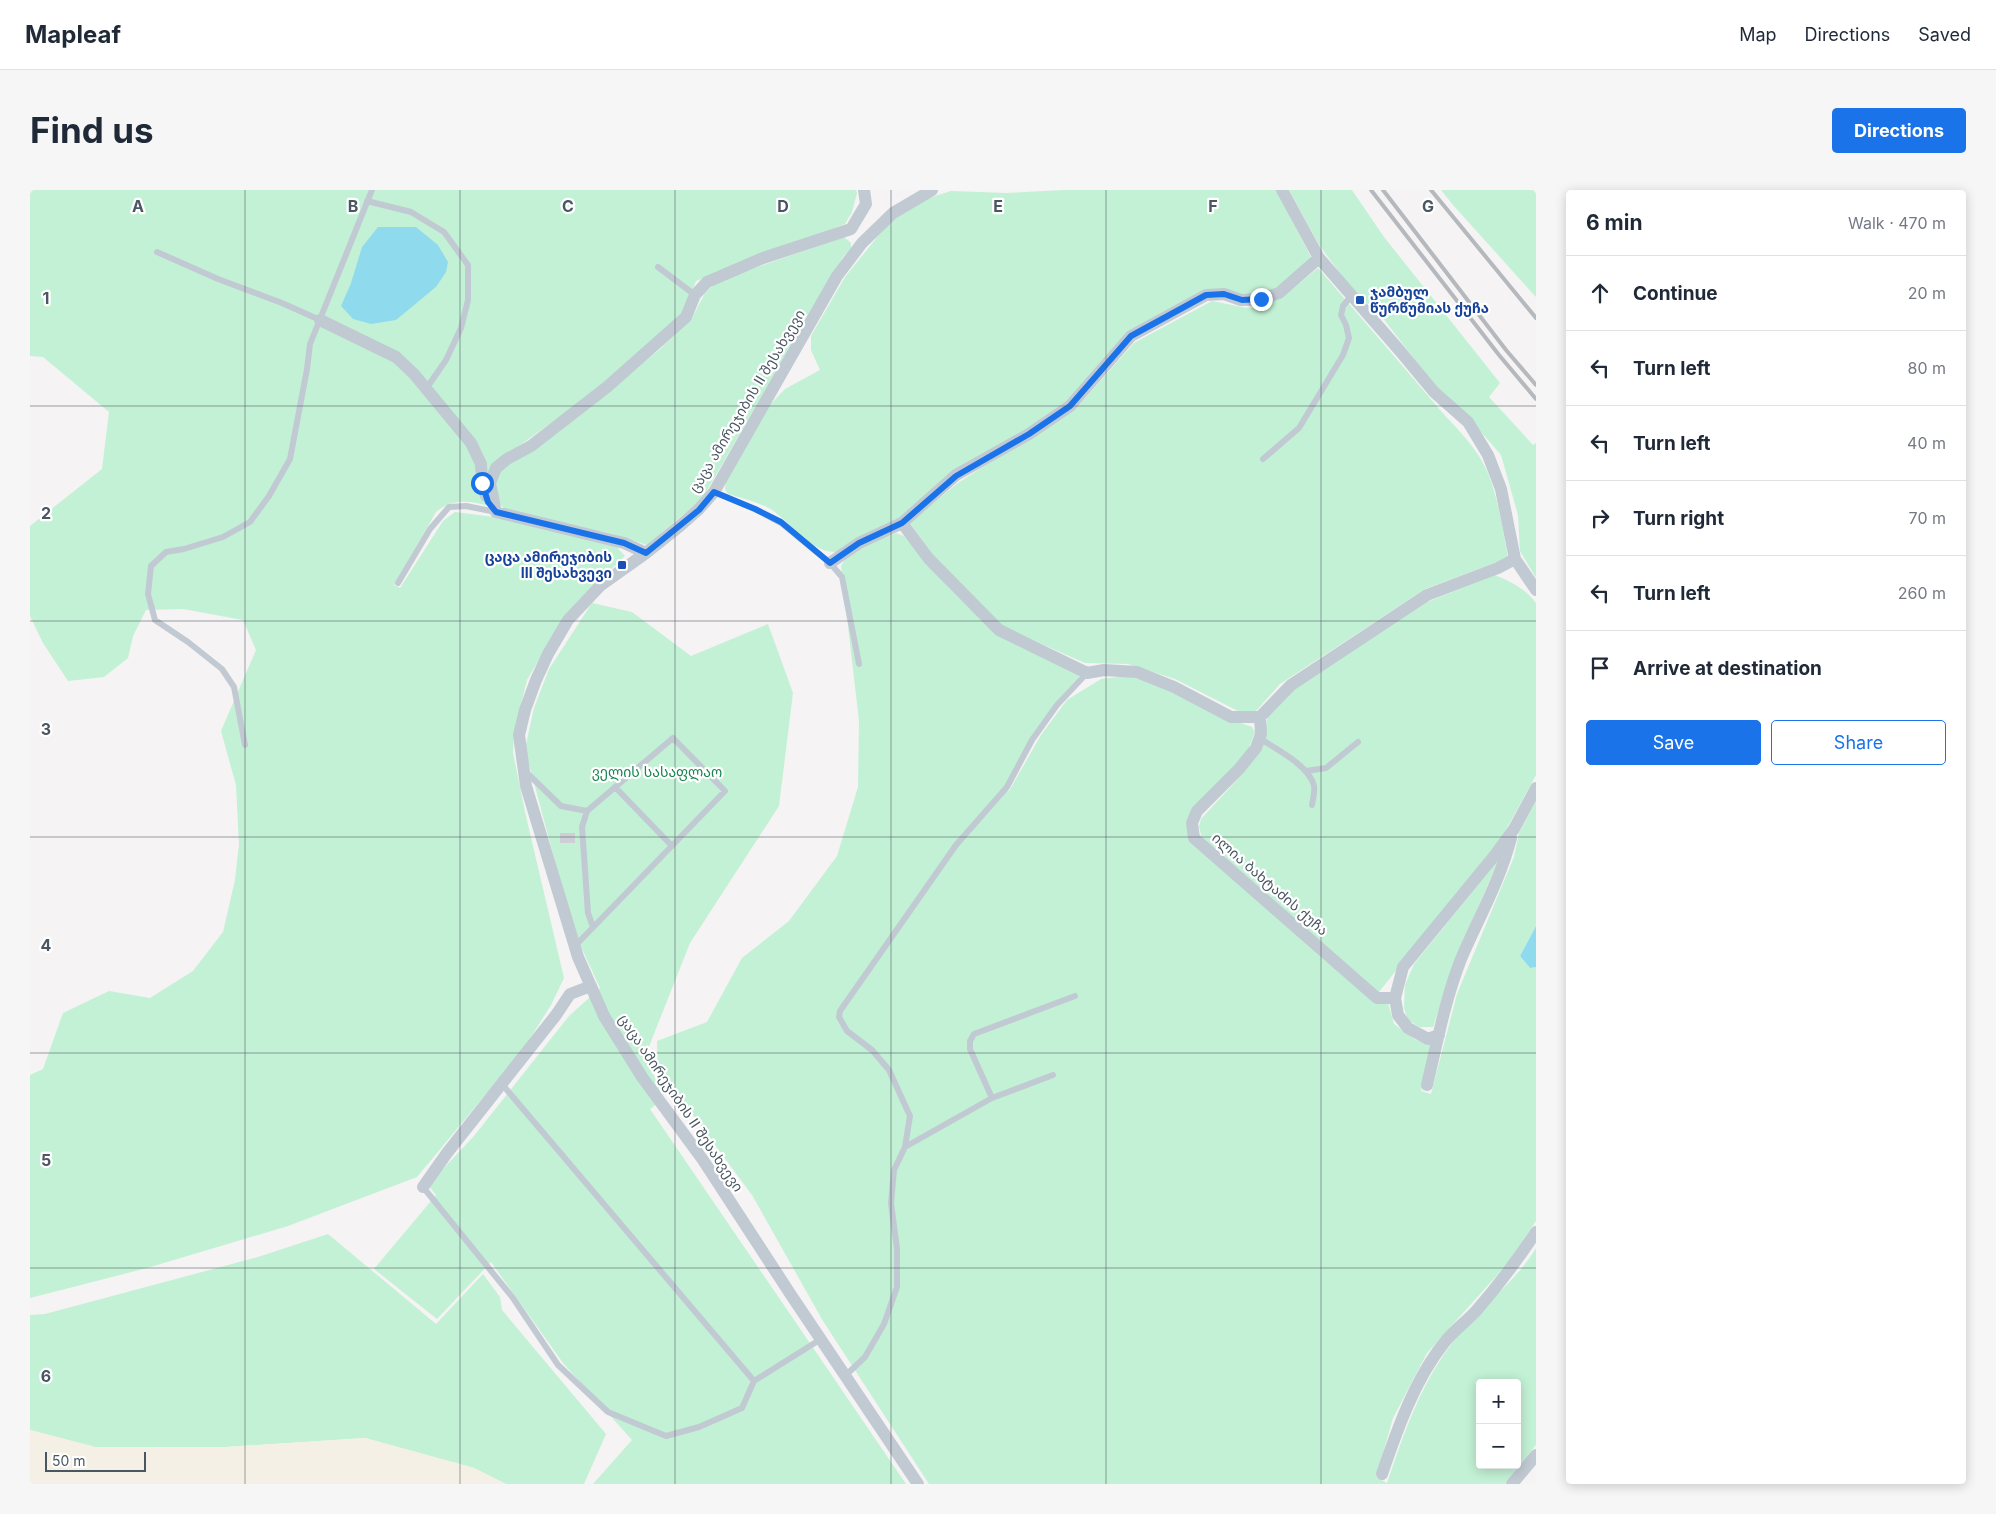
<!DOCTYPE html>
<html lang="en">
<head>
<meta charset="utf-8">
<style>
  :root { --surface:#fff; --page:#f6f6f7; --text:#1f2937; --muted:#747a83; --line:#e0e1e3; --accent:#1a73e8 }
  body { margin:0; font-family:Inter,"Noto Sans Georgian",sans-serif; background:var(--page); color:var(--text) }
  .controls { position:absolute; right:15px; bottom:15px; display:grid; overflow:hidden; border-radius:5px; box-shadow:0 2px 12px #0003 }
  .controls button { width:45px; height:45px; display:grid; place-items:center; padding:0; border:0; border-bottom:1px solid var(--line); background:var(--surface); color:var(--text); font:25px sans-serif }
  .scale { position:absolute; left:15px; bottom:12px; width:101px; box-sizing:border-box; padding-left:5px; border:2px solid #4a5661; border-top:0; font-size:14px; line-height:18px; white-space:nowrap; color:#4a5661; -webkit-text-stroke:4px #fff; paint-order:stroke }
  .stop { position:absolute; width:15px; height:15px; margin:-11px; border:4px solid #1a73e8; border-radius:50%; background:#fff }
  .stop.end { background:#1a73e8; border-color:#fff; box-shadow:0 1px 5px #0008 }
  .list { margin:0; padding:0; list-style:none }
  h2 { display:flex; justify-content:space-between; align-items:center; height:65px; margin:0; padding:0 20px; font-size:21px }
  h2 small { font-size:16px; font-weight:400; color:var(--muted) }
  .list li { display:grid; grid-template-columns:32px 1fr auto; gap:15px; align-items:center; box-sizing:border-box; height:75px; padding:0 20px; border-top:1px solid var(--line) }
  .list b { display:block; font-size:19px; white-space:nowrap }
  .list em { font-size:16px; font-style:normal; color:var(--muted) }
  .actions { display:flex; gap:10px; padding:15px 20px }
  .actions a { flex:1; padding:11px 0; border:1px solid var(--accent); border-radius:5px; text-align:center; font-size:18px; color:var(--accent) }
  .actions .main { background:var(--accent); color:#fff }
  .icon { flex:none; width:28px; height:28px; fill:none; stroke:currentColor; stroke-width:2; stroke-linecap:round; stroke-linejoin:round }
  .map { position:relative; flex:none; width:1506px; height:1294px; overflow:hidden; border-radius:5px }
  header { display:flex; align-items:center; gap:30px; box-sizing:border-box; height:70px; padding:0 25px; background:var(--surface); border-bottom:1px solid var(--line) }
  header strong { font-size:24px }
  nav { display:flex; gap:28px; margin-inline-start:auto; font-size:18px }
  .intro { display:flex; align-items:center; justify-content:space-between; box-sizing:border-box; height:120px; padding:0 30px }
  h1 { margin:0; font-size:35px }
  .button { padding:12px 22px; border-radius:5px; background:var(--accent); color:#fff; font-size:18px; font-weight:700 }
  main { display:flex; gap:30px; padding:0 30px }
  aside { flex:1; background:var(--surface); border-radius:5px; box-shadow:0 2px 12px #0003 }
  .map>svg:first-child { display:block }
  .green { fill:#c3f1d5; fill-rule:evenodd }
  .sand { fill:#f5f0e5 }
  .water { fill:#90daee }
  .building { fill:#cdcfd5 }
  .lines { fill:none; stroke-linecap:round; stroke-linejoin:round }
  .service { stroke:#c1cad2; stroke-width:6 }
  .minor { stroke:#c1cad2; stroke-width:12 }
  .rail { stroke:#b5b8bd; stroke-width:4 }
  .route { stroke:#1a73e8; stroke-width:6 }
  .grid { fill:none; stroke:#4a5661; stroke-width:1; stroke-opacity:0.55 }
  .transit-dot { fill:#1a4fb4; stroke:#fff; stroke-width:2 }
  .labels { text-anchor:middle; stroke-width:4.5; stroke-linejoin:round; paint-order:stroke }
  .transit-label { font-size:14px; font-weight:bold; fill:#164399; stroke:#fff; text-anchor:start }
  .street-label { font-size:14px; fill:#4a5661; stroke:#fff }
  .park-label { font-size:14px; fill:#17864f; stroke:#fff }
  .grid-label { font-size:16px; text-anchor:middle; font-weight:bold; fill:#4a5661; stroke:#fff; stroke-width:4.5; stroke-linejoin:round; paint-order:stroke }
</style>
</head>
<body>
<header>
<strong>Mapleaf</strong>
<nav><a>Map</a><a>Directions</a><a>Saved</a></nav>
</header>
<div class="intro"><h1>Find us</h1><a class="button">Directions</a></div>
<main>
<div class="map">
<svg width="1506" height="1294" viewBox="0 0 1506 1294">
  <rect width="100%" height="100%" fill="#f5f3f3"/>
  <path class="green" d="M0,0h826l1,3 -5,19 -7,12 -149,57 -13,34 -86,75 -102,73 -4,43c-22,-4 -36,-9 -55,6l-42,73 6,3 43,-67 12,-9 47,6 112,26 11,12 -47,45 -19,24 -32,55 -13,52 -1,21 12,59 39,166 -13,27 -27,43 -107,129 -129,49 -141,42 -117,30v-223l13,-6 20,-56 46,-22 41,7 43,-27 30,-39 12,-52 4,-36 -3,-59 -15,-54 35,-81 -13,-30 -60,-11 -37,1 -13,26 -5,22 -24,19 -36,4 -25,-38 -13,-27v-90l72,-57 7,-57 -66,-55 -13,-1zM321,93l85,4 -14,11 -80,8z
    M1034,0h212l36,69 -41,33 -22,5 -22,-6 -98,41 -55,64 -174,122 -63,34c-30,0 -45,-30 -68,-44 -12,-6 -28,-10 -41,-14l-3,-5 1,-10 43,-73 16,-17 35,-19 -9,-20v-14l34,-59 42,-52 24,-18 21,-10 19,-6 55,2z
    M1259,0h63l32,47 116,146 -11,14 44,48 3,-2v135l-16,-27 -2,-36 -17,-60 -27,-31 -36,-34 -62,-81 -18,-12 -39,-52z
    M1411,0h95v107l-83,-92z
    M814,47l7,6v5l-8,9 -141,242 -55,46 -38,-12 -103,-22c-11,-11 -13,-28 -6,-42l86,-60 74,-60 32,-31 13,-25 12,-12z
    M1288,78c39,45 78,90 117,136 20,24 42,41 54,72 10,26 14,55 19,82l-83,31 -145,95 -25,28 -17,-1 -63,-32 -47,-15 -43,-1 -80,-35 -68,-68 -28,-38 49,-39 122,-79 54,-61 78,-42 35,7h16l27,-17z
    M866,343l8,3 45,52 40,39 88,44 2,6c-33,35 -53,69 -75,111l5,3 32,-56 26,-35 34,-21 25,-3 14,3 37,14 39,21 36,13 3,5 -7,18 -14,19 -38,36 -5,26 197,172 6,21 22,16 17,4 -12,47 10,3 26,-100 57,-137 5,-24 17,-32v125l-16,30 10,12 6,-1v254l-29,43 -80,89 -34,65 -17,59 11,6c19,-55 35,-104 73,-150 24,-30 55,-50 76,-85v197l-31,39h-576l-106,-163 -71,-126 -94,-127 -1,-27 50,-19 35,-64 47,-37 48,-65 21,-69 1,-66 -18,-155c11,-21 35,-25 55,-33zM1450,1193h37v82h-37z
    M1465,385c17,7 30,14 41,28v172l-34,62 -123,155 -177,-154 -3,-11 2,-8 35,-38 25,-30 7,-36 29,-28 130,-85z
    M562,413l40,9 59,44 77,-32 25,69 -14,113 -89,137 -44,111 17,45 -13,10 256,375h-313l39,-44 -69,-77 -72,-101 -54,57 -63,-50 62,-74 -8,-10 46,-49 95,-120 31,-28 -27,-59 -48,-180 9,-41 15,-39z
    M1469,669l-44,102 -22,66h-14l-11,-7 -4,-12 1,-23 9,-21z
    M298,1044l108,90 47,-50 17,23 2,13 104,124 -22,50h-78l-32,-16 -109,-30 -139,9h-131l-65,-17v-115l15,-1 213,-57z"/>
  <path class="sand" d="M0,1240l65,17h131l139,-9 109,30 32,16h-476z"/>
  <path class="water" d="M348,37h38l22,18 10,17 -2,10 -10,15 -40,33 -25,4 -18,-5 -12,-13 10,-23 11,-36z
    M1506,736v41l-6,1 -10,-12z"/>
  <path class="building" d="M530,643h15v10h-15z"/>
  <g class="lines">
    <path class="service" d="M337,11l44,11 33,20 24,33v35l-7,28 -15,32 -20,29
      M127,62l61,27 64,24 38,17
      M628,77l37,28
      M1233,269l36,-31 44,-73 6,-17 -3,-13 -5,-10 2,-9 9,-11
      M684,302l41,17 26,14 49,40 12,14 17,87
      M368,393l32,-54 19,-22 17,-1 30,6
      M1229,548c17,11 51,28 55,48 1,6 -1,13 -2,19
      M215,555l-11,-58 -12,-18 -34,-27 -33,-22 -7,-26 3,-28 15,-14 18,-3 39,-12 27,-15 19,-26 21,-37 17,-90 3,-25 62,-154
      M1276,581l20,-3 32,-26
      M496,582l35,34 26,5 86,-73 52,53 -150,155
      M585,597l57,59
      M557,621l-5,16 6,86 5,14
      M471,893l253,298
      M962,908l-22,-49v-8l4,-7 101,-38
      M875,957l87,-49 61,-23
      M393,997l90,111 45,67 50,47 58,24 33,-9 43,-19 12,-27 67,-42
      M815,1186l20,-19 19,-33 13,-37v-38l-6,-46 3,-33 11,-23 5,-31 -21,-46 -17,-20 -25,-19 -8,-14 1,-6 116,-166 51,-58 25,-47 25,-35 30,-32"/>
    <path class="minor" d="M1252,0l37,68 81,93 34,41 34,30 20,33 13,34 14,70 21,31
      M290,130l76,37 18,17 57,69 10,21 1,19 4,13
      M872,333l27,36 70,71 88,43 17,-3 33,2 37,15 57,30h29l31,-32 136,-90 71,-27 17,-9
      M616,363l-22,-10 -128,-31 -6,-29 6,-15 11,-9 24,-13 76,-59 79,-70 9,-22 12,-13 56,-24 88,-29 15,-25 -2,-14
      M800,373l29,-20 43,-20 54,-48 73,-41 41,-28 61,-70 75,-41 18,-1 17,6 20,-1 18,-6 40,-35
      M1230,527l1,17 -5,14 -17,21 -42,42 -5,12 2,15 183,160h18
      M1409,845l-11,4 -20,-11 -10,-13 -3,-17 8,-31 92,-112 19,-26 22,-41
      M1397,895c10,-42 18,-85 34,-126 17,-40 39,-78 50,-121
      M393,997l24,-34 109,-138 14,-21 21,-8
      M1352,1284c15,-44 33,-95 62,-131 9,-12 22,-21 32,-32 22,-25 42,-52 60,-79
      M888,1294l-127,-189 -88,-135 -61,-83 -38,-61 -26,-59 -52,-171 -7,-51 6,-25 11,-30 12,-26 20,-34 33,-35 45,-32 35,-28 18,-16 15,-17 123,-216 25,-33 31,-30 39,-23
      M1482,1294l24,-29"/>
    <path class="rail" d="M1341,0l128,165 37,44
      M1353,0l123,160 30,35
      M1401,0l105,128"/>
  </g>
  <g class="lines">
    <path class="route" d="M452,293l6,19 8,10 128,31 22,10 53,-43 15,-18 41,17 26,13 49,41 29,-20 43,-20 54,-47 73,-42 41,-28 61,-70 75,-41 18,-1 18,6 19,-1"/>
  </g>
  <path class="grid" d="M215,0v1294M430,0v1294M645,0v1294M861,0v1294M1076,0v1294M1291,0v1294M0,216h1506M0,431h1506M0,647h1506M0,863h1506M0,1078h1506"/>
  <g class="transit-dot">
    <rect x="1325" y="105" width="10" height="10" rx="2.5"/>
    <rect x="587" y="370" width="10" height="10" rx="2.5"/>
  </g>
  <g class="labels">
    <g class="transit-label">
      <text x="1340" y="107">ჯამბულ<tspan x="1340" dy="16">წურწუმიას ქუჩა</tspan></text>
      <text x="582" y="372" text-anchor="end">ცაცა ამირეჯიბის<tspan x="582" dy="16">III შესახვევი</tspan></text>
    </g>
    <g class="street-label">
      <text transform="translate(717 211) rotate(-59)" y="5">ცაცა ამირეჯიბის II შესახვევი</text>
      <text transform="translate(1240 694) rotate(41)" y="5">ილია ბახტაძის ქუჩა</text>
      <text transform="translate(651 913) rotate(56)" y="5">ცაცა ამირეჯიბის II შესახვევი</text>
    </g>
    <g class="park-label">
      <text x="627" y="587">ველის სასაფლაო</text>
    </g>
  </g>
  <g class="grid-label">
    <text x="108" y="22">A</text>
    <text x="323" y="22">B</text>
    <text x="538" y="22">C</text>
    <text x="753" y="22">D</text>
    <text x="968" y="22">E</text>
    <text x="1183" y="22">F</text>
    <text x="1398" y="22">G</text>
    <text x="16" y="114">1</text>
    <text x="16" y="329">2</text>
    <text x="16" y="545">3</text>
    <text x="16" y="761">4</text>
    <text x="16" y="976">5</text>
    <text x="16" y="1192">6</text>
  </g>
</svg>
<div class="controls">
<button>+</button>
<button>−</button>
</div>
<div class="scale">50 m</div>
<div class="stop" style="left:452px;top:293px"></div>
<div class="stop end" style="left:1231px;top:109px"></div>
</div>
<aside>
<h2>6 min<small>Walk · 470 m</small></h2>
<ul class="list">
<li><svg class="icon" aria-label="ahead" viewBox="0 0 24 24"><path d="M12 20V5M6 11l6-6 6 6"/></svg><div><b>Continue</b></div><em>20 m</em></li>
<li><svg class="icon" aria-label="left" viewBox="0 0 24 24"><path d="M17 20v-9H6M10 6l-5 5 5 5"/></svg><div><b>Turn left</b></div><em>80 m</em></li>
<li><svg class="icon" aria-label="left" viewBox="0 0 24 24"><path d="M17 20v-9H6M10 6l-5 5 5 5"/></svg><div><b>Turn left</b></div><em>40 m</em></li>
<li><svg class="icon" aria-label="right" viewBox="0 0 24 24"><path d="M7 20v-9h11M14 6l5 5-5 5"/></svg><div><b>Turn right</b></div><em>70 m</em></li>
<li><svg class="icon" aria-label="left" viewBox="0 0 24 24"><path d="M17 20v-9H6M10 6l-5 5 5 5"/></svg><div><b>Turn left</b></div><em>260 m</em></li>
<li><svg class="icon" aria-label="arrive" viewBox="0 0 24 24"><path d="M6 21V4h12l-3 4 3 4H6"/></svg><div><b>Arrive at destination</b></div></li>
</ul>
<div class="actions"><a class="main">Save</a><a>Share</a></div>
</aside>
</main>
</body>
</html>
